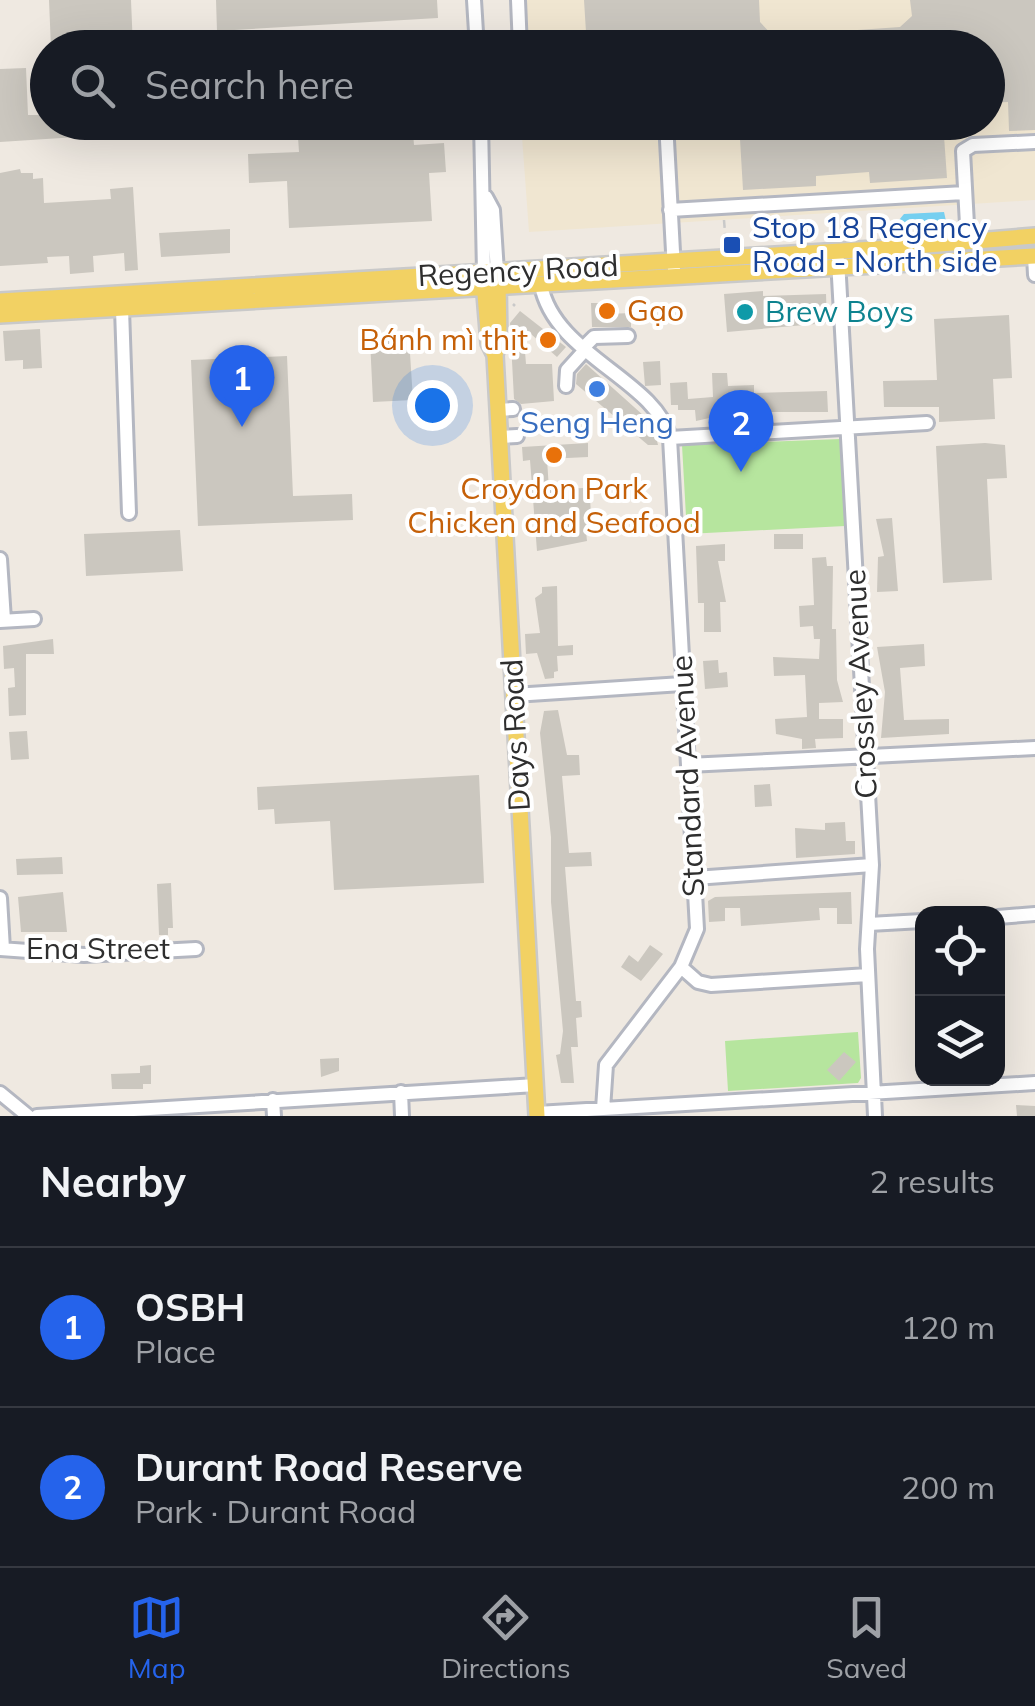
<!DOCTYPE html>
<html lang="en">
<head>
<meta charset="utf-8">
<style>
  :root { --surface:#171b24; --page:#20242c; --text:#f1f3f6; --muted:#9ea1a6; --line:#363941; --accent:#2563eb }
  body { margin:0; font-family:Mulish,sans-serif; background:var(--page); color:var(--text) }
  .controls { position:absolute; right:30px; bottom:30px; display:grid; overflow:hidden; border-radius:20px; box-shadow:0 10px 40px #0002 }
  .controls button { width:90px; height:90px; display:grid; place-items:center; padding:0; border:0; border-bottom:2px solid var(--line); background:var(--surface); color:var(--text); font:50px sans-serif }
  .you { position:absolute; left:432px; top:405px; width:35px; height:35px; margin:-25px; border:8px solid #fff; border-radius:50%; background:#1a73e8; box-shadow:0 0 0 15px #1a73e833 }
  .badge { display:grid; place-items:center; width:65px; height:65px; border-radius:50%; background:var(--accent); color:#fff; font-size:32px; font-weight:700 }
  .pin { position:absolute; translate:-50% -82px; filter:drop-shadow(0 2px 5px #0008) }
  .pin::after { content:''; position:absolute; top:52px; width:35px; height:30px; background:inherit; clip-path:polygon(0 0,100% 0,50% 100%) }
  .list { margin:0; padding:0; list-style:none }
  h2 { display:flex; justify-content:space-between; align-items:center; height:130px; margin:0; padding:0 40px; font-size:42px }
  h2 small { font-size:32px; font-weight:400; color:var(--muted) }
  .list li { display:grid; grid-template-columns:65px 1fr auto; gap:30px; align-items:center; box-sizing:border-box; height:160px; padding:0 40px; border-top:2px solid var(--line) }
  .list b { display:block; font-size:38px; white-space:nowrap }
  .list p { margin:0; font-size:32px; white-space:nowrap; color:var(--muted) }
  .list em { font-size:32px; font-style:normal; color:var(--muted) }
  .icon { flex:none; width:55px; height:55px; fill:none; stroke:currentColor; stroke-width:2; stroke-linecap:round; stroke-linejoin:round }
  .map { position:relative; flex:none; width:1035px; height:1116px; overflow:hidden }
  .search { position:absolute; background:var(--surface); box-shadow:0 10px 40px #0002; left:30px; right:30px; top:30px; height:110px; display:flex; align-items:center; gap:25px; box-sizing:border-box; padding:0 35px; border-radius:55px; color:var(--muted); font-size:38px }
  .sheet { height:450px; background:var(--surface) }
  nav { display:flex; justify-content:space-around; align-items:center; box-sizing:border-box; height:140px; border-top:2px solid var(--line); background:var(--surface); font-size:28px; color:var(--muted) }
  nav a { display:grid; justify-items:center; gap:5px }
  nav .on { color:var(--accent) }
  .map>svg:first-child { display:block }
  .education { fill:#f0e6d1 }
  .green { fill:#b6e59e }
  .water { fill:#75cff0 }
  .building { fill:#cbc7bf }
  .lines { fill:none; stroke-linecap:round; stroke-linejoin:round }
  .minor-casing { stroke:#b4b7c1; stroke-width:18 }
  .major-casing { stroke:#c9c9c9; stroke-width:20 }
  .path { stroke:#c9c9c9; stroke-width:2.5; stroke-dasharray:8 5; stroke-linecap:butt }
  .minor { stroke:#fff; stroke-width:12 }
  .major { stroke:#f2d163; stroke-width:15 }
  .transit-dot { fill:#1a4fb4; stroke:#fff; stroke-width:4 }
  .food-dot { fill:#e8710a; stroke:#fff; stroke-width:4 }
  .culture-dot { fill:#0f9aa8; stroke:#fff; stroke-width:4 }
  .shop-dot { fill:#3f7fe0; stroke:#fff; stroke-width:4 }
  .labels { text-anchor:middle; stroke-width:8; stroke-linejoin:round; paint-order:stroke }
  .transit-label { font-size:30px; fill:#164399; stroke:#fff; text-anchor:start }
  .street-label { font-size:30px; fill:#2e2e2e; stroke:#fff }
  .food-label { font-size:30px; fill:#c56008; stroke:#fff; text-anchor:start }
  .culture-label { font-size:30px; fill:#0d838f; stroke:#fff; text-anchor:start }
  .shop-label { font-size:30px; fill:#366cbe; stroke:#fff }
</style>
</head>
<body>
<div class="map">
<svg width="1035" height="1116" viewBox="0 0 1035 1116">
  <rect width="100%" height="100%" fill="#efe9e1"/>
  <path class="education" d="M511,0h524v200l-506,32 -8,-109 467,-1v-74l-473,-1z"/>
  <path class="green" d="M841,439l4,87 -158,8 -5,-89z
    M858,1032l3,46 -3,5 -130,8 -3,-50z"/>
  <path class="water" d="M944,212l2,9 -41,3 -6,-4 5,-6z"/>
  <path class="building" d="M49,0h82l2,48h-82z
    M216,0h221l1,18 -221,13z
    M584,0h175l1,22 13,14 127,-9 12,-11 -2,-16h125v130l-26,1 -1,-29 -20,1v-55h-401z
    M26,68l2,47h17l1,7h91l1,11 -138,9v-73z
    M297,122h81l1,13 34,-2 1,12 30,-2 2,29 -17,1 3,48 -143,7 -2,-47 -38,2 -1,-29 51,-2z
    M739,122h204l4,56 -77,5 -1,-11 -53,4v10l-73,4z
    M20,169l1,4h12v6l10,-1 1,25 67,-4 -1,-10 23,-2 5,83 -13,1 -1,-18 -31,3 1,16 -24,2 -1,-18 -22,1 1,6 -48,3v-93z
    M230,229v24l-69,4 -2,-24z
    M763,291v5l63,-2 1,29 -100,9 -3,-38z
    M591,303h16v11l24,-1v14h-39z
    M520,311l46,36 -9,10 -34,-30 3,37h26l2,37 -33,3 -7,-5 -4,-76z
    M1009,315l3,63 -19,1 2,40 -56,3v-15h-55l-1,-26 54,-1 -3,-61z
    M40,329l2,39 -19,1v-9l-18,1 -2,-30z
    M409,338l4,62 -40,2 -3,-62z
    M287,356l6,140 59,-2 1,26 -155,6 -7,-166z
    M660,361l1,24 -16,1 -2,-24z
    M586,364l67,60 5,21h-10l-72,-61 1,-10z
    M712,373h15l1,13 26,-1v8l73,-2 1,21h-92l-40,9 -1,-11h-17v-5h-7l-1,-22 17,-1 1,17 25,-2z
    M588,443v14l-41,2 2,31 34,-2 1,11 6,-1 2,33h-6l1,10 -50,10 -7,-91 -7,1 -1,-14z
    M985,443l20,2 2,33 -20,1 5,101 -49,3 -7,-137z
    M892,518l6,73 -21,1 1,-35 6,-1 -8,-37z
    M180,530l3,41 -97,5 -2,-42z
    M774,534h29v15h-29z
    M725,544v17h-7l8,41h-6l1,30h-17v-29h-6l-2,-57z
    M826,557l1,9h6l-1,63h4l1,51 6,22 -24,1v16h24v19l-28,1 1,9 -14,1v-10l-26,-5 -1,-15 32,-2 -2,-42 -31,1 -1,-19 46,2 1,-20h-6l-1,-13 -13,1 -1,-21 15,-1 -2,-47z
    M557,586l1,60 15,-1v10l-16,1 1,15 -4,1v6l-9,1 -8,-26 -11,1 -1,-20 15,-1 -5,-35 7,-5v-6z
    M53,639l1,15h-28v61l-17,1 -1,-28 7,-1 -1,-19 -10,1 -1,-23z
    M924,644l1,22 -25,2 4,52 45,-1v15l-68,4 4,-46 -8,-45z
    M718,660l1,13 8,-1 1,15 -23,2 -2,-28z
    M558,710l9,45h12l1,20 -18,1 7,77 22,-1 1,14 -27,1 11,134h5l1,16 -6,1 2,29h-7l3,36h-13l-5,-28 4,-1 3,-23 -12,-129v-65l-11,-104 4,-22z
    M27,731l2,28 -18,1 -2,-28z
    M479,775l5,108 -150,7 -4,-69 -55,3 -1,-15 -16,1 -1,-23z
    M770,784l2,22 -17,1 -1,-22z
    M845,822l1,19h9v13l-59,4 -1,-30 30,2v-7z
    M62,857l1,17 -46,1 -1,-16z
    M171,883l2,45h-5v7h-9l-2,-51z
    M63,892l4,40h-46l-3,-35z
    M851,892l1,32h-15v-16h-18l1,12 -79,6 -1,-18h-15v13l-16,1 -1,-21 7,-4z
    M650,945l13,9 -22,27 -20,-14 8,-12 9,7z
    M844,1052l12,10 -17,19 -12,-11z
    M339,1058v13l-18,6 -1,-18z
    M151,1065v19h-8v5h-31l-1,-15 29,-1v-7z
    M1016,1105l19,1v10h-18z"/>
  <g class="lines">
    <defs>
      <path id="minor" d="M474,0l3,48
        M518,0l2,48
        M481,122l3,151
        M666,122l8,148
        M486,197l7,13 4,62
        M670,210l294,-17
        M968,243l-5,-92 10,-6 62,-3
        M1034,256l1,19
        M838,260l34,605 -5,84 8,167
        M541,285c13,70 115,95 129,153l27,491 -16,38 -75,98 -3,44
        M122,309l7,204
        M584,347l10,-10 34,-1
        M566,386l1,-16 19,-21
        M498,410l15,-1
        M499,437l18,-1
        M670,438l257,-15
        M0,559l4,61
        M0,621l34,-2
        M514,695l168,-11
        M688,765l347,-17
        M695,878l177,-13
        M0,898l3,51
        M998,917l37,-3
        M869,924l53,-3
        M0,949l84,6 112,-6
        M681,967l17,15 13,3 157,-10
        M401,1092l1,24
        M0,1093l28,23
        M273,1100l1,16
        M537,1113l498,-30
        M37,1116l499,-31"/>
      <path id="major" d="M484,282l5,61 6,12 42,761
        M0,301l891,-53 144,-12
        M0,315l1035,-59
        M495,355l4,-15 -1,-59"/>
    </defs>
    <use href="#minor" class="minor-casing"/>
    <use href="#major" class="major-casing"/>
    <path class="path" d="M724,220l2,25
      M513,304l2,2"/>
    <use href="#minor" class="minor"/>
    <use href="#major" class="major"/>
  </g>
  <rect class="transit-dot" x="722" y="235" width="20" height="20" rx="5"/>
  <g class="food-dot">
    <circle cx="607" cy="311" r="10"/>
    <circle cx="548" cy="340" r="10"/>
    <circle cx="554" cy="455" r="10"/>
  </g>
  <circle class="culture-dot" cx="745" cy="312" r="10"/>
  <circle class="shop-dot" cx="597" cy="389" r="10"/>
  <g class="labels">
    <g class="transit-label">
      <text x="752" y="238">Stop 18 Regency<tspan x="752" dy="34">Road - North side</tspan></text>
    </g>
    <g class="street-label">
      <text transform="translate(518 271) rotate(-3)" y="10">Regency Road</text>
      <text transform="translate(861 684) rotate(-93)" y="10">Crossley Avenue</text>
      <text transform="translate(516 735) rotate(-93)" y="10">Days Road</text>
      <text transform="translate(688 776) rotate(-93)" y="10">Standard Avenue</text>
      <text x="98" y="959">Ena Street</text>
    </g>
    <g class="food-label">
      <text x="627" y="321">Gạo</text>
      <text x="528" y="350" text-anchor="end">Bánh mì thịt</text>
      <text x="554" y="499" text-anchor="middle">Croydon Park<tspan x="554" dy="34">Chicken and Seafood</tspan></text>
    </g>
    <g class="culture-label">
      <text x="765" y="322">Brew Boys</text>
    </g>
    <g class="shop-label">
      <text x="597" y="433">Seng Heng</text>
    </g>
  </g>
</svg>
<div class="controls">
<button><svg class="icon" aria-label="locate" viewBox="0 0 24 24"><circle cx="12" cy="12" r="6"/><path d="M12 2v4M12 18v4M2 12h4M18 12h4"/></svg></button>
<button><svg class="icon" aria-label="layers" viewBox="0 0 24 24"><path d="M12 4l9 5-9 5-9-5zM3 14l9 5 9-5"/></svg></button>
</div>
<div class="you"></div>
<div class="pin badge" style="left:242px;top:427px">1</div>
<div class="pin badge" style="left:741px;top:472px">2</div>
<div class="search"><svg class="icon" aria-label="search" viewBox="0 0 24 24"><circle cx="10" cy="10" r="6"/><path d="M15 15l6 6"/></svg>Search here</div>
</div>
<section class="sheet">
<h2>Nearby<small>2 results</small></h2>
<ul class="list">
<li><span class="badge">1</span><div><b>OSBH</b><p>Place</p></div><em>120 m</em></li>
<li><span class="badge">2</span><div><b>Durant Road Reserve</b><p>Park · Durant Road</p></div><em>200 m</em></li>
</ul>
</section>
<nav>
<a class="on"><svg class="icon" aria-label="map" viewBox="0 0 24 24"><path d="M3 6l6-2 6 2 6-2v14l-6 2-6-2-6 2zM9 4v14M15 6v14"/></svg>Map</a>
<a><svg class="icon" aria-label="directions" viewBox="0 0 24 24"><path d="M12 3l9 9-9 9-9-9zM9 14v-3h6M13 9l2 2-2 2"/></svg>Directions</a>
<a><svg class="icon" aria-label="saved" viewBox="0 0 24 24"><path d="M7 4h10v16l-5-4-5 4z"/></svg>Saved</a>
</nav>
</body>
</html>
